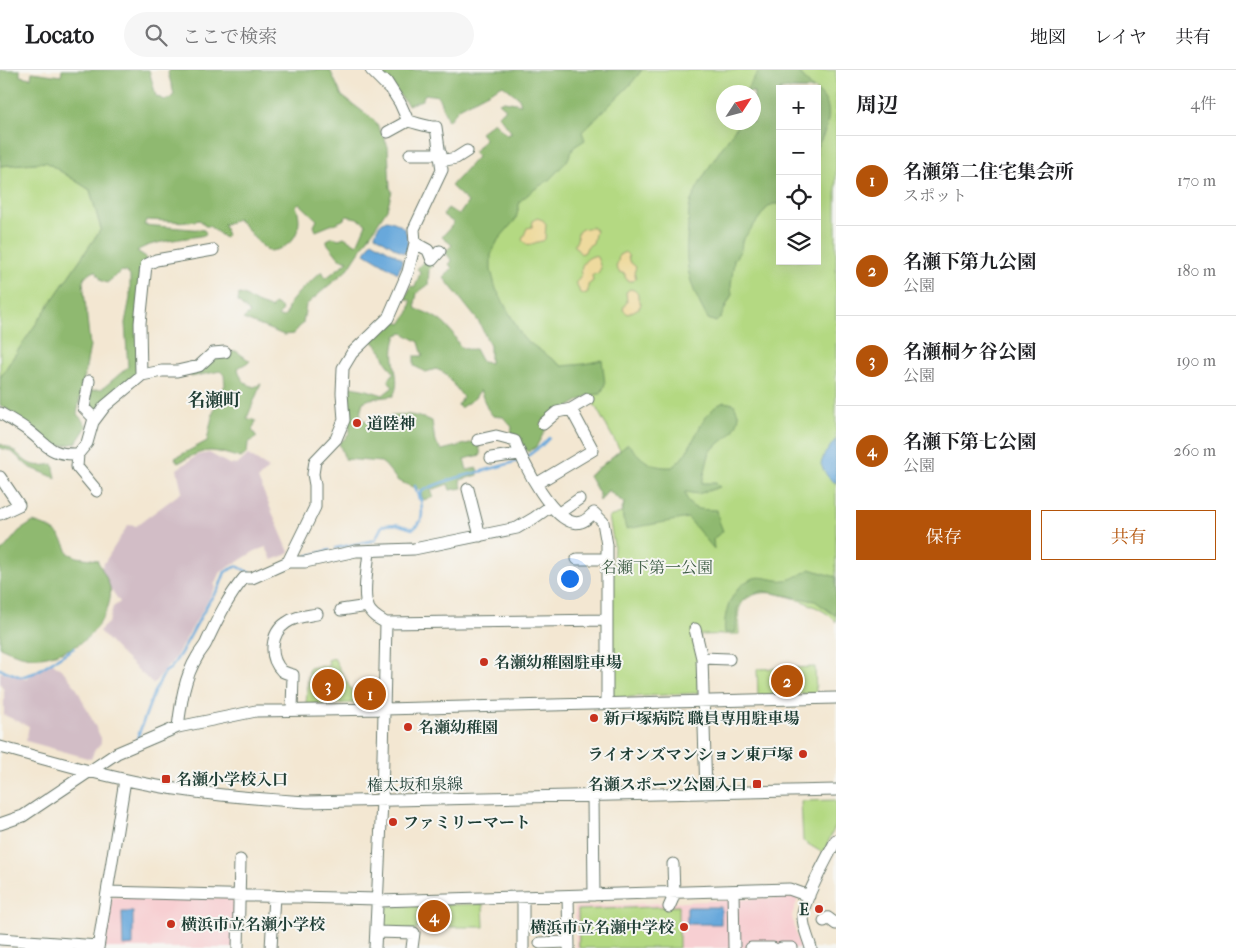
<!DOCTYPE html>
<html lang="ja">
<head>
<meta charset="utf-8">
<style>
  :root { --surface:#fff; --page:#f6f6f6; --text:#202124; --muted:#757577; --line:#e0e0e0; --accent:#b45309 }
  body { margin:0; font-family:"IM FELL French Canon","Noto Serif JP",serif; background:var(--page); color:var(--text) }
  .controls { position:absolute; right:15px; top:15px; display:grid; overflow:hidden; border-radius:0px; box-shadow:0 5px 20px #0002 }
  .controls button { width:45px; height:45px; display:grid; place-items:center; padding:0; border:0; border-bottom:1px solid var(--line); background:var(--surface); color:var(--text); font:25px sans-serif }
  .compass { position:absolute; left:716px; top:15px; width:45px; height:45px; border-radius:50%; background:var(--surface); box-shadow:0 5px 20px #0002; rotate:54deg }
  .you { position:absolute; left:569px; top:508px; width:18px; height:18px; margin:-12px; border:4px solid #fff; border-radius:50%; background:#1a73e8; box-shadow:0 0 0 8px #1a73e833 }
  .badge { display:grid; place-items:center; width:32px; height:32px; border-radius:50%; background:var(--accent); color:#fff; font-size:16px; font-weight:700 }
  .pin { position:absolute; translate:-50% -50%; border:2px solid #fff; box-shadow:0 1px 5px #0006 }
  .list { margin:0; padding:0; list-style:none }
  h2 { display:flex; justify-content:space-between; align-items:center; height:65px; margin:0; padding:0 20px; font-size:21px }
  h2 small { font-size:16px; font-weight:400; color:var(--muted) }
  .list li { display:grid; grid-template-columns:32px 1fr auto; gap:15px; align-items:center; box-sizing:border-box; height:90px; padding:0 20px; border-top:1px solid var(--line) }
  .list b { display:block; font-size:19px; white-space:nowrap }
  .list p { margin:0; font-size:16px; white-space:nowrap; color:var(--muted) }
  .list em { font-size:16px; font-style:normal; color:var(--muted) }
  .actions { display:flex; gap:10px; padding:15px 20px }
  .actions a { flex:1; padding:11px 0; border:1px solid var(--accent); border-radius:0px; text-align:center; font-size:18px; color:var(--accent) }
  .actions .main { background:var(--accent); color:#fff }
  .icon { flex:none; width:28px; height:28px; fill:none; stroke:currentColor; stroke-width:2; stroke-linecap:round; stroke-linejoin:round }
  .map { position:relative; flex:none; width:836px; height:878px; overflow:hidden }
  header { display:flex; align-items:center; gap:30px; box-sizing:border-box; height:70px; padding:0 25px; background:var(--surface); border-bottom:1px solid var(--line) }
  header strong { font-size:24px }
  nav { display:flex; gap:28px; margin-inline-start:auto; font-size:18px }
  .search { width:350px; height:45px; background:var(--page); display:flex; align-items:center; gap:12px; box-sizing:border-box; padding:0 18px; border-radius:28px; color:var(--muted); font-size:19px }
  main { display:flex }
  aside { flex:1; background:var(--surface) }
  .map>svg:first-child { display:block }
  .built { fill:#f7cfd2 }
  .industrial { fill:#d2bdc6 }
  .green { fill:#b4d982; stroke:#6a8b5b; fill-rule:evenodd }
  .forest { fill:#8fb970; stroke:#577b52 }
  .sand { fill:#eeda9e; stroke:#868c69 }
  .water { fill:#67a8db; stroke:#437288 }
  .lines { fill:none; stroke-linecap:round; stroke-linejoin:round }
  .stream { stroke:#67a8db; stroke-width:2.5 }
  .minor-casing { stroke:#69786b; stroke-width:13 }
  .minor { stroke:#fff; stroke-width:11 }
  .poi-dot { fill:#c8321e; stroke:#f6f6f2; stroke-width:2 }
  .labels { text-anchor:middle; stroke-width:4; stroke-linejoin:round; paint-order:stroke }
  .poi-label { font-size:16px; font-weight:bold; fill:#1f3d34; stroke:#f6f6f2; text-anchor:start }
  .park-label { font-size:16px; fill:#3d5c44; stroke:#f6f6f2 }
  .street-label { font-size:16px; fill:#1f3d34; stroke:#f6f6f2 }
  .neighbourhood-label { font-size:18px; font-weight:bold; fill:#1f3d34; stroke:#f6f6f2 }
</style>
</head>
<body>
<header>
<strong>Locato</strong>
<div class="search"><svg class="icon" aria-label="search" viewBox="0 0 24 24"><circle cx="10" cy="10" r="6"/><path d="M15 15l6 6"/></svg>ここで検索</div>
<nav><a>地図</a><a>レイヤ</a><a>共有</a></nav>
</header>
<main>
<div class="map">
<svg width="836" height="878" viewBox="0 0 836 878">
  <rect width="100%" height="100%" fill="#f6f6f2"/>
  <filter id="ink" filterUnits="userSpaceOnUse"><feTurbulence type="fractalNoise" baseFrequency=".02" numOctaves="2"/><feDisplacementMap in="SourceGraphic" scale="10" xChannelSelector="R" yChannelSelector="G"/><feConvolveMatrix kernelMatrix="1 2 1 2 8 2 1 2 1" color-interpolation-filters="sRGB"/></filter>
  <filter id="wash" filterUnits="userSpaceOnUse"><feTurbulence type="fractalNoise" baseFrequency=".0096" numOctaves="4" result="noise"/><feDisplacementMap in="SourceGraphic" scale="20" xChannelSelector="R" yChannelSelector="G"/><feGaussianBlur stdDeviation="1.12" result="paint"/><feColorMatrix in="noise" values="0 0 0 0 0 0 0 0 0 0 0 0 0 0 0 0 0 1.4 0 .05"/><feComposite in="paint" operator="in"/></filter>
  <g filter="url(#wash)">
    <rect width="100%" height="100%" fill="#f3e7d2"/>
    <path class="built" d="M112,827l122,1 -1,50h-129z
      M795,827l3,2 -6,16 1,7 7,26h-224l-1,-41z"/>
    <path class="industrial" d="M209,383l20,11 8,1 11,-10 21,13 -11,11 31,73 -3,3 -14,5 -6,-13 -11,4 -34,21 -7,13 2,1 -41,72 -22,26 -33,-31 -21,-22 10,-9 4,-15 7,-5 -10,-14 -9,-20 27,-43 8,1 46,-34 -5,-23 21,-14z
      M53,593l11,9 12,15 25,51v5l-7,8 -3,8 -65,-18 3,-15 -25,-11v-25l-4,-7v-11l25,7z"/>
    <path class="green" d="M551,0h285v552c-9,-14 -57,-32 -74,-29 -9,1 -19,6 -22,14 -3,7 -1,20 -1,27l-39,1 -2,27v31l-83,5 -3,-3 -1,-93 3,-57 -5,-28 12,-4 3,-10 -16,-13 -8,11 -1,-8 -10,-17 31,-26 -31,-55 -74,-46 -45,-83zM780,19h37v172h-37zM724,22h30v30h-30z
      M46,92l44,28 11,39 -91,133 -10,16v-212z
      M334,588l24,45 -52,1 3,-36 20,-3 -1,-5z
      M815,597l1,26 -58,2 -1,-26z
      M836,730v25l-13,28 -20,-12 -2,-40z
      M483,834l1,23h-68v3l-32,-1 1,-23z
      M679,836v42h-100l-1,-38z"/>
    <path class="forest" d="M0,0h20v6l11,2 1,-6 29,4 1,-6h87l7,26 8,4 7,-2 3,-4 -6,-21 2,-3h160l12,26 32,24 9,15 5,12 2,41 2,3 -5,18 -39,60 -42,36 -3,18 -10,11 -9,1 -41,-16 7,-6 -12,-11 1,-8c8,1 12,7 20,10 5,2 8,2 12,5l3,-5 7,3 1,5 -4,4 4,2 4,-3 3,-11 10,-12 23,-21 4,7 22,-17 -9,-3 -12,-15v-3l6,-3 6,2 5,-2 13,8 9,-21 -9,-6 -10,-2 -4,4 -27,11 -2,-5 3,-6 -18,-17 -3,3c9,22 -3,44 -28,45l-13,-12 -12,-15 -6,-5 -13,6 3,11 -2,2 -16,-12h-4l-5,-6 -11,2 -43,-2 -2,5 60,5 2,3 -1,2c-19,4 -55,6 -68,16l9,6 -8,66v52l-45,39 -6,-8 3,-15 12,-2 26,-22 -3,-44 5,-25v-22l-4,-4 -5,-1 -14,12 -5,-2 -7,-10 -10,5 -2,5 7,65 -13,68 10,12 -11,17 -21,4 -15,-14 -40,-28v-27l10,-16 91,-133 -11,-39 -44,-28 -46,4z
      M378,0h264l-12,15 -48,47 3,8 -11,7 -7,14 -18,19 -14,9 -15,12 -4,18 -18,21 -7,15v15l5,19 27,49 39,28 22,-2 18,-4 3,24 -4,10 -12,1 -48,28 5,6 -10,18 -8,5 -4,-5 -3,1 -10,-12 1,-9 -9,-10 -10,-1 -6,-8 -7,-18 -5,8 -15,10 -2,-3 5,-8 -18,-24 -9,-4 -10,3 -12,-6v-10h9l-4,-14 -16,-9 -6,2c-3,9 -4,16 -3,25 1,13 6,24 -1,36l-23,3 -7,3c-11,32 19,15 33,13 12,-2 25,2 36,6l3,21 7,8 36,-9 3,14 -17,4 3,11 10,-2 1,7 -18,5 2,8 -12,2 -2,-6 -17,6 3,7 -11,3 -3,-10 -22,-9 -13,-16 -4,-3 -36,-3 -6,-16c10,-7 15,-13 6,-23l1,-34 21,4 16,5 10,-8 -5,-7 6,-7 -8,-11 -4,-10 -11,-13 19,-22 11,7 8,-12 2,-11 -6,-3 6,-12 4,1 5,-14 -1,-3 -2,-1 8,-9h3l4,6 -3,3 -1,16 -11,8 -2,11 1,5c13,4 25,10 34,21 10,11 5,21 25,19l7,13 8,1v-17l-11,-24 -35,-44 8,-10 -3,-4 3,-3 -7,-9 7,-7 -10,-8 12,-14 -11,-8 5,-7 11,7 9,-13 -17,-16 26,-29 -3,-5 11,-13 -5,-6 14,-11 13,13 5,-2 -14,-18 8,-6 -7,-6 5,-2 17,3 -2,-6 -16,-13 -44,23 -11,13 -10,-25 -13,-2 -3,6 -14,5z
      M761,0l19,2 17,-2 16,19h-33v115h-7l-7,5 -24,32 -1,9 -7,10 -3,26 1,8 -11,23 -5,5 -8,-3c-19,-34 -24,-52 -20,-91 1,-9 0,-19 3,-27 12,-28 31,-53 48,-78l15,-1v-30h-9l11,-17z
      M817,21c19,15 11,37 0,56z
      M236,281l14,10 -12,7c2,11 6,15 16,19l7,-3 -14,34 9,3 -4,9 5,7 -9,6 -1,10 -6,5c-32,-9 -33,-11 -63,5l-3,-5 32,-17c4,-19 7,-40 18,-56l-1,-10 -4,-4 -29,6 -1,-2 10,-6 13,-13z
      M724,332l10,2 5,12 -2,8 -5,9 -22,18 -8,32h14l4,4 -22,7 -13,-2c4,20 15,17 32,18l2,11 4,10 -10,8 1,10 -26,-31 -62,11 -4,-16 2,-10 -16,-13 -8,11 -1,-8 -10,-17 39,-32c15,16 21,24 44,23 24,-16 25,-54 52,-65z
      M0,374c27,8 19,27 53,20l3,14 -27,-11 -18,-16 -11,-3z
      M33,452c20,6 29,11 35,31l9,4 20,3c4,8 11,19 13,28 4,21 -18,50 -36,59 -9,4 -24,9 -33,10 -15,1 -28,-4 -41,-10v-96l3,-1 16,-19z
      M810,499l26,8v39l-21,-15 -53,-10 -16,6 -5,5 -4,7 -1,23 -11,1c-3,-19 8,-49 29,-55 9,-3 22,4 31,2 9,-1 18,-7 25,-11z"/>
    <path class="sand" d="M537,148l6,2 3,4 -1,15 -2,2c-6,0 -12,5 -17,3l-4,-4 5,-12 5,-1 1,-6z
      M592,157l4,3 -3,13 -6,4 -2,5 -4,2 -7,-8 3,-6 1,-8 4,-3z
      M625,182l3,3 1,6 7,6 -2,6 2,5 -3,3h-5l-3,-4v-3l-6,-2 -3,-5 2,-6 1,-6z
      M593,186l4,1 4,11 -3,5 -6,2 1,6 -5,4v7l-4,2 -4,-1 -4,-11 6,-8c-3,-8 3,-15 11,-18z
      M630,219l4,1 4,4v4l3,6 -2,4 -11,6 -5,-4 1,-4 3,-4 -1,-10z"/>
    <path class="water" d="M387,150c20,5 22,13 20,31l-4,2 -28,-18c2,-7 4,-12 12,-15z
      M372,171l29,17 1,4 -4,11 -33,-20z
      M836,369v44c-8,-4 -12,-11 -15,-19l3,-9z
      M687,837h34v17h-34z
      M122,842h11v33l-10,1z"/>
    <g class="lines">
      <path class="stream" d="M525,388l16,-12 8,-8
        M415,416l4,13
        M336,478l39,-8 7,-14c11,-4 19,-1 30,3 15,-7 9,-22 8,-37 31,-16 67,-20 100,-32
        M307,486l23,-6
        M0,599l21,8 13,-4 40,-25
        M137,669l17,-47 11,-20 6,-4 11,-17 28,-51 9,-12 6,-16 12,-6 13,7"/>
    </g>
  </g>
  <g filter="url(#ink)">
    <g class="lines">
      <defs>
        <path id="minor" d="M371,0l18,18
          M388,62l20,-11
          M410,84h31
          M441,91l15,-3 11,-7
          M415,173l13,7 4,10 8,-9
          M141,306l-1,-53 6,-58 10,-5 57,-10
          M89,311l-5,27 11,11
          M0,343c10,6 21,12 30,19 19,15 21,23 48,22l9,-11 6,-21 12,-16 37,-31 20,-4h15l22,-5 14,-13 12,-1
          M543,354l14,-12 14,-3 17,-10
          M478,370l18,-4 19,5c7,20 40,89 66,81 5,-1 9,-6 13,-9l9,9 4,23v159
          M78,384l-1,13 20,24
          M491,388l28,-4
          M0,407l19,28 -19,9
          M536,414l57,-34 -22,-41
          M468,419l12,47
          M559,443l20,-14
          M369,481c-1,15 -7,44 -1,56 3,8 11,12 18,16l221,-3
          M577,489h30
          M288,492l27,-55v-22l-2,-11 2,-13 21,-22 8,-19 -2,-27 1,-25 9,-15 36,-35 20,-46 7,-29 -1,-14 28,-59 -6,-43c-10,0 -18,-4 -28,-6l-8,-18 -14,-22
          M341,540l27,-4
          M695,559l7,29 4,136
          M702,588l27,1
          M292,640l1,-35c-3,-1 -8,-2 -11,-4 -14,-14 -11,-38 4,-48 9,-7 21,-7 31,-9
          M178,657c3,-24 6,-49 19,-70 3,-6 8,-10 10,-16 11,-23 21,-44 37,-63h8l36,-16h17l51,-11 58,-2 103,-21 17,-10 17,-12
          M0,677c54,14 108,31 163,40 47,8 96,12 144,15l529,-12
          M593,727l1,98
          M0,754l23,-8 94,-63 61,-26 78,-16 128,-2 452,-11
          M673,794l1,29
          M733,821l1,57
          M107,822l271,7
          M568,826l1,52
          M523,828v50
          M378,831l411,-12 20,7
          M669,837l4,-9
          M824,851l4,-3 8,6
          M376,862l38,1 -2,15
          M0,869l98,7
          M540,873l29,-1
          M98,878l27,-168
          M238,878l2,-88
          M271,878l3,-52
          M375,878l7,-147 4,-178
          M751,878h22
          M781,878h11
          M811,878c-3,-11 -9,-22 -8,-34 1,-16 25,-57 33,-74"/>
      </defs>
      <use href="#minor" class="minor-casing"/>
      <use href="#minor" class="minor"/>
    </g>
  </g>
  <g class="poi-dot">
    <circle cx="357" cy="353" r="5"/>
    <circle cx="484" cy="592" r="5"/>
    <circle cx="594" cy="648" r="5"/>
    <circle cx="408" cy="657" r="5"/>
    <circle cx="803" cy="684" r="5"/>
    <rect x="161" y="704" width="10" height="10" rx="2.5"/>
    <rect x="752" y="709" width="10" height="10" rx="2.5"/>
    <circle cx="393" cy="752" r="5"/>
    <circle cx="819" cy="839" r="5"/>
    <circle cx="171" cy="854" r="5"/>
    <circle cx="684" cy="857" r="5"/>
  </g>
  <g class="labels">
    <g class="poi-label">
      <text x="367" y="359">道陸神</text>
      <text x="494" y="598">名瀬幼稚園駐車場</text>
      <text x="604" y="654">新戸塚病院 職員専用駐車場</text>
      <text x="418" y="663">名瀬幼稚園</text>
      <text x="793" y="690" text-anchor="end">ライオンズマンション東戸塚</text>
      <text x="176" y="715">名瀬小学校入口</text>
      <text x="747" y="720" text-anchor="end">名瀬スポーツ公園入口</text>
      <text x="403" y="758">ファミリーマート</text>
      <text x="809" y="845" text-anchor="end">E</text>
      <text x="181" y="860">横浜市立名瀬小学校</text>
      <text x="674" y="863" text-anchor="end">横浜市立名瀬中学校</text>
    </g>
    <g class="park-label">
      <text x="657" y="503">名瀬下第一公園</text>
    </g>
    <g class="street-label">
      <text transform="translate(415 714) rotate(-1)" y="6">権太坂和泉線</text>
    </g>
    <g class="neighbourhood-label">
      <text x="214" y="336">名瀬町</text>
    </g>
  </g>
</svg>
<div class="controls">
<button>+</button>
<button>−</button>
<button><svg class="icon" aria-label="locate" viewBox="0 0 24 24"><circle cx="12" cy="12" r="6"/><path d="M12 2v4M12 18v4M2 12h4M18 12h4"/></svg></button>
<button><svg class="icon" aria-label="layers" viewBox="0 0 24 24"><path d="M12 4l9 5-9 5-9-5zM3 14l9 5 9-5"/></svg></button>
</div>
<svg class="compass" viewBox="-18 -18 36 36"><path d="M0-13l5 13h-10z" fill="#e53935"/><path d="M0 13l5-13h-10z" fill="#757577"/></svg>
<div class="you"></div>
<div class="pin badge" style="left:370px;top:624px">1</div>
<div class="pin badge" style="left:787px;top:611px">2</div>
<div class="pin badge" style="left:328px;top:615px">3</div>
<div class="pin badge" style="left:434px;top:846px">4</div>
</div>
<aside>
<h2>周辺<small>4件</small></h2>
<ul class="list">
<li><span class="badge">1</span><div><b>名瀬第二住宅集会所</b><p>スポット</p></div><em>170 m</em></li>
<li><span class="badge">2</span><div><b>名瀬下第九公園</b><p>公園</p></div><em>180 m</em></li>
<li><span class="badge">3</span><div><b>名瀬桐ケ谷公園</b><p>公園</p></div><em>190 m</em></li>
<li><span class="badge">4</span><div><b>名瀬下第七公園</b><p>公園</p></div><em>260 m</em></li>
</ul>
<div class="actions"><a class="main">保存</a><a>共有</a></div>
</aside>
</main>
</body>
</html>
